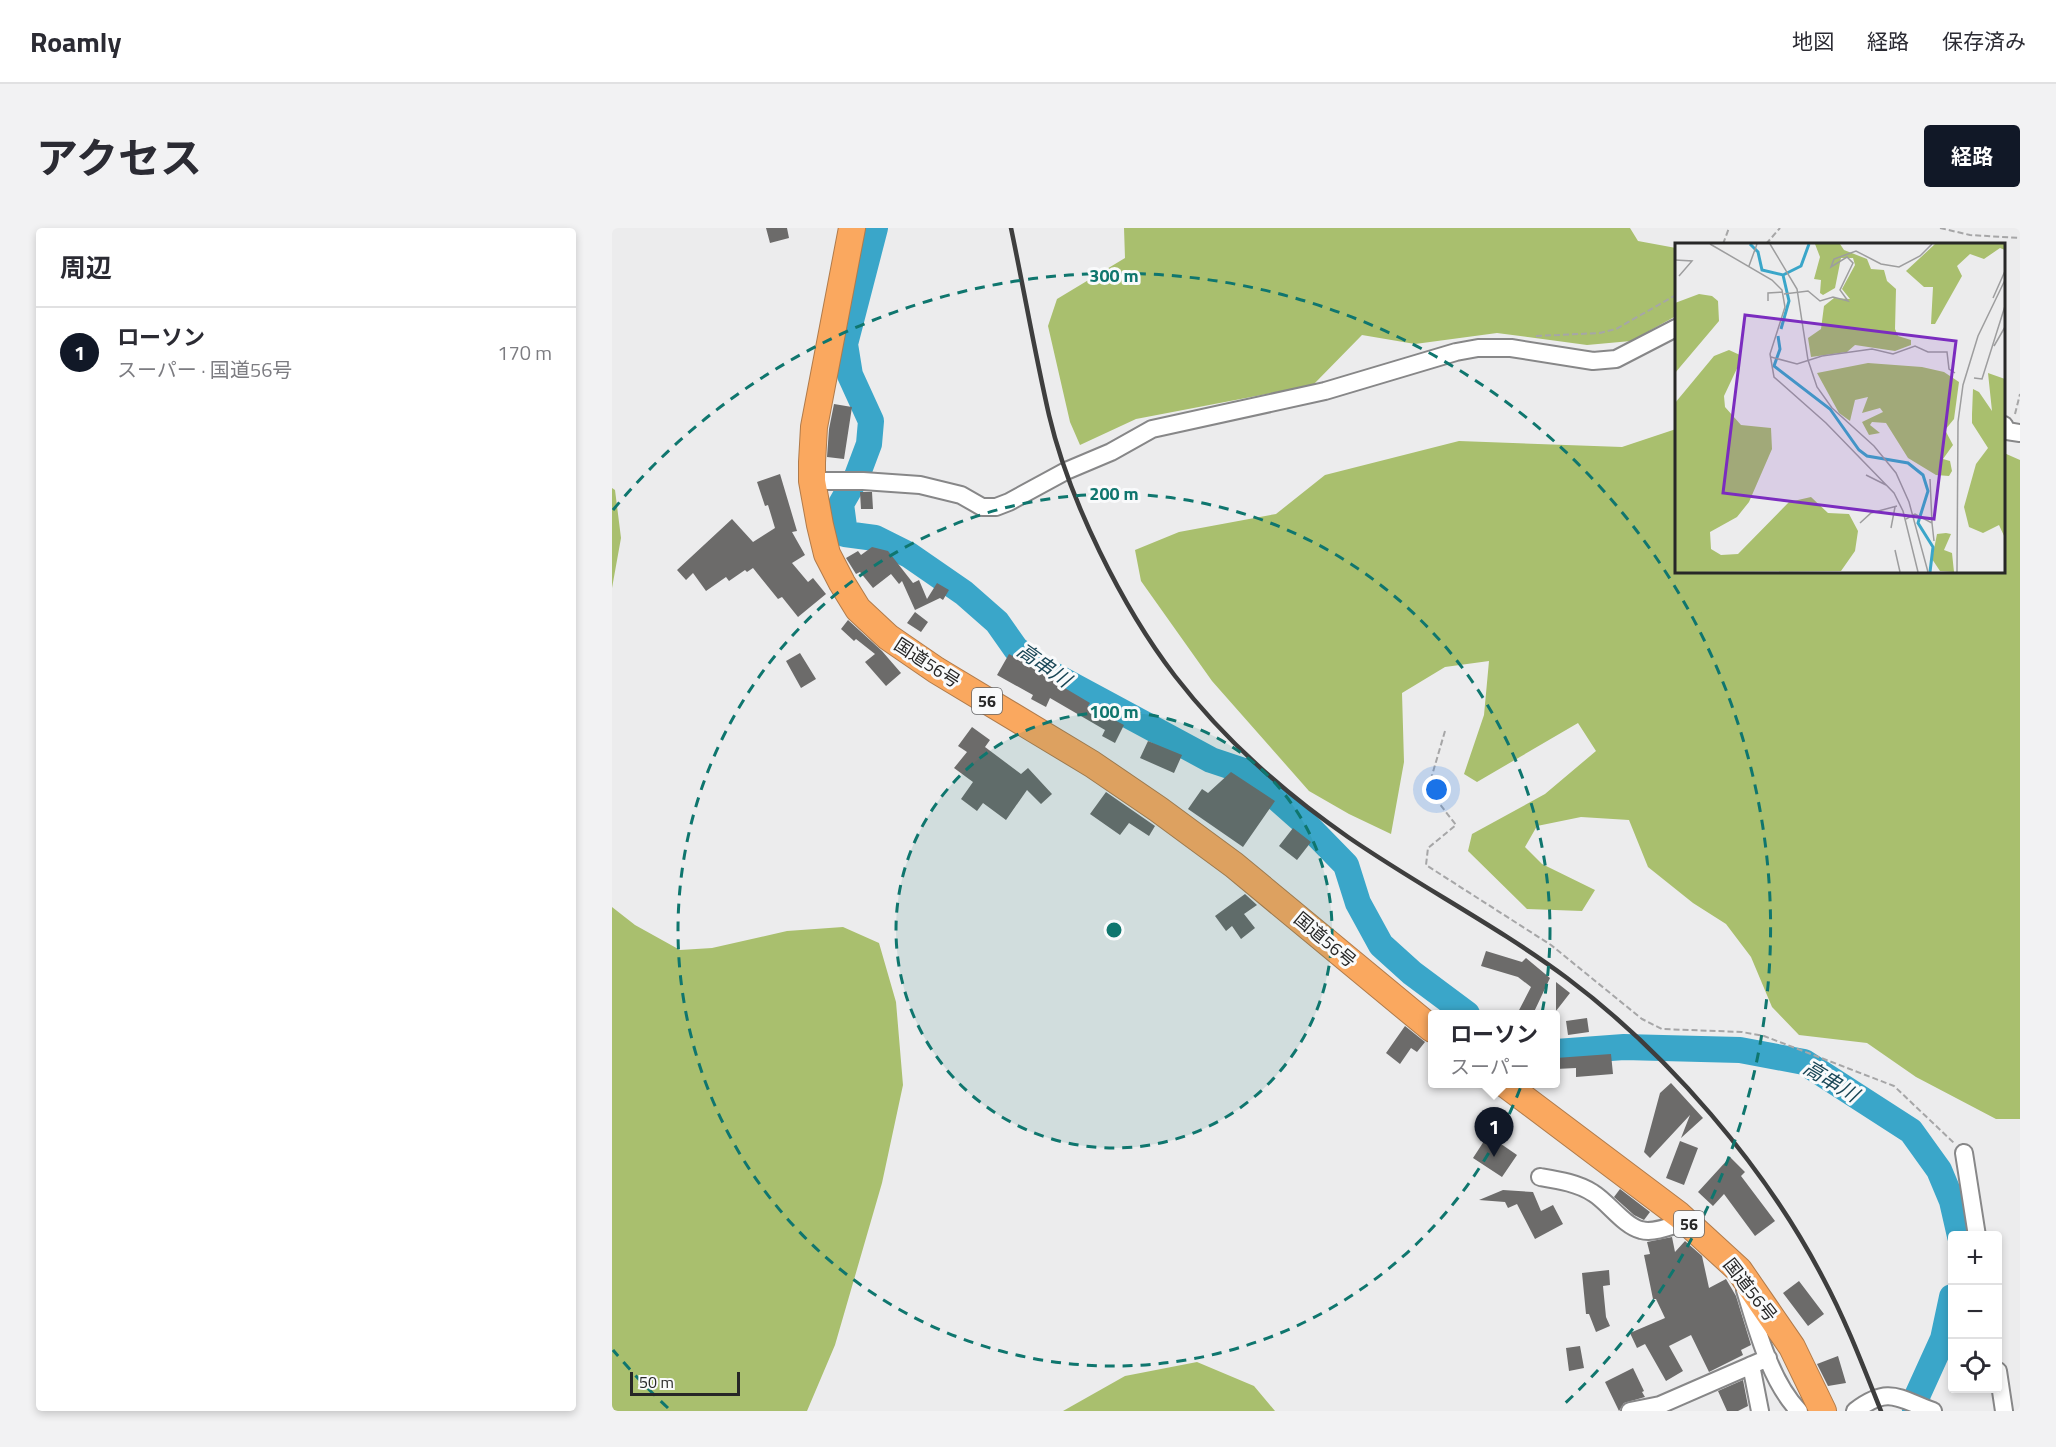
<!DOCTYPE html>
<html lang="ja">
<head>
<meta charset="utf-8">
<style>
  :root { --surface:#fff; --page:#f2f2f3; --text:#2b2b33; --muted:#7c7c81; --line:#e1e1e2; --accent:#111827 }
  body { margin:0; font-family:"Titillium Web","Noto Sans JP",sans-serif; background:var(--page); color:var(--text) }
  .controls { position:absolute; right:18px; bottom:18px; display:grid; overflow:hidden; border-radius:6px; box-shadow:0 3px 9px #0003 }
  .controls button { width:54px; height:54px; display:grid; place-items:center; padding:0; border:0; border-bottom:2px solid var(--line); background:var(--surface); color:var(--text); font:30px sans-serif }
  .scale { position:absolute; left:18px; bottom:15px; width:110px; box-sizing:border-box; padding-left:6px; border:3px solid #272727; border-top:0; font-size:16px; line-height:21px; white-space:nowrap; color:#272727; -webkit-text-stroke:4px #f9fafb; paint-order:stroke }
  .you { position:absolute; left:825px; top:562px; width:21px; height:21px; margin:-15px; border:4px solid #fff; border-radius:50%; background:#1a73e8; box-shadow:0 0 0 9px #1a73e833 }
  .badge { display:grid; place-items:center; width:39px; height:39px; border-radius:50%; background:var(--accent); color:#fff; font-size:20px; font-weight:700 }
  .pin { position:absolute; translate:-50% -50px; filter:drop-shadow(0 2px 3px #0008) }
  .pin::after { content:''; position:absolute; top:32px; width:21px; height:18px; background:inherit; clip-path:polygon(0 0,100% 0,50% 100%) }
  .popup { position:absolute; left:816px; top:782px; width:132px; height:78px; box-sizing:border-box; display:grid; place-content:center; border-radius:6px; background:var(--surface); filter:drop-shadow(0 2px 4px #0005); font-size:20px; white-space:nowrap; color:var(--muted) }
  .popup b { font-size:22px; color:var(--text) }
  .popup::after { content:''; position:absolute; left:50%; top:100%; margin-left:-12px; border:12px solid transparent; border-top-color:var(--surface) }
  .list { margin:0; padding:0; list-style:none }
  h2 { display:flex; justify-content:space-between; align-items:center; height:78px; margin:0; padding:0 24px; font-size:26px }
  h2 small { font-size:20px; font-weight:400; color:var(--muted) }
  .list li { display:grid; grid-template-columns:39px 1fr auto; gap:18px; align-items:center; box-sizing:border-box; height:90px; padding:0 24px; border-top:2px solid var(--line) }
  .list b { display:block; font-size:22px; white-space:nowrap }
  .list p { margin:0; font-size:20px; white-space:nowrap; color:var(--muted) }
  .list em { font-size:20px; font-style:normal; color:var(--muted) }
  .icon { flex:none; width:33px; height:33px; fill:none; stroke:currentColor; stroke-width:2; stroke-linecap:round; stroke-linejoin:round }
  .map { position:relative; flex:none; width:1408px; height:1183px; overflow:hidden; border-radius:6px }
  header { display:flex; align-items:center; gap:36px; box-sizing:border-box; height:84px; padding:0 30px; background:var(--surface); border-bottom:2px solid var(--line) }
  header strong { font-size:28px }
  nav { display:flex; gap:33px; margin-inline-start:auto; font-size:21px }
  .intro { display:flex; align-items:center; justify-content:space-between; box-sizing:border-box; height:144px; padding:0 36px }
  h1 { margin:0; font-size:42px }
  .button { padding:15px 27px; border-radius:6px; background:var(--accent); color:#fff; font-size:21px; font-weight:700 }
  main { display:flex; gap:36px; padding:0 36px }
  aside { flex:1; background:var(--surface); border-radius:6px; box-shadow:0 3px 9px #0003 }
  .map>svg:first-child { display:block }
  .forest { fill:#a9bf6e }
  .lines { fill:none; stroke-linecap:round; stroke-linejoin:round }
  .river { stroke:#3aa6c9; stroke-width:26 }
  .building { fill:#6c6b6a }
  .minor-casing { stroke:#878788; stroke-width:20 }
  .highway-casing { stroke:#b07b4b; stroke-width:28 }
  .path { stroke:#a6a6a7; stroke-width:2; stroke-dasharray:6 3; stroke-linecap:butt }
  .minor { stroke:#fff; stroke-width:16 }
  .highway { stroke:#faa85f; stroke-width:26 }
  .rail { stroke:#3e3e3e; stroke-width:4.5 }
  .ring { fill:none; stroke:#0f766e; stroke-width:3; stroke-dasharray:10 8 }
  .labels { text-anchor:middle; stroke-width:6; stroke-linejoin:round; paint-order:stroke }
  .shield { fill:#f9fafb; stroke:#666667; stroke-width:1.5 }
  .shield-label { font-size:16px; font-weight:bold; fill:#272727 }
  .street-label { font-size:18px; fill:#272727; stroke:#f9fafb }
  .water-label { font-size:20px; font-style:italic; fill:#1a4757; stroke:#f9fafb }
  .inset-river { fill:none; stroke:#3aa6c9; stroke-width:3 }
  .inset-road { fill:none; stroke:#9d9d9e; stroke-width:1.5 }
  .view { fill:#7b2cbf; fill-opacity:0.15; stroke:#7b2cbf; stroke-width:3 }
  .inset-edge { fill:none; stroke:#272727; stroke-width:3 }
  .centre { fill:#0f766e; stroke:#f9fafb; stroke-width:3 }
  .ring-label { font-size:18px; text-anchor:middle; font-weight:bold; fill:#0f766e; stroke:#f9fafb; stroke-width:6; stroke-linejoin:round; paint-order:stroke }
</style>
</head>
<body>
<header>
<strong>Roamly</strong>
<nav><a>地図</a><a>経路</a><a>保存済み</a></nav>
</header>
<div class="intro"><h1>アクセス</h1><a class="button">経路</a></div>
<main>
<aside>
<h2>周辺<small></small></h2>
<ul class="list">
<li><span class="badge">1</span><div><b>ローソン</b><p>スーパー · 国道56号</p></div><em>170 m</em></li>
</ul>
</aside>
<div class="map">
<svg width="1408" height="1183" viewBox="0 0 1408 1183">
  <rect width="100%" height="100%" fill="#ececed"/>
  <path class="forest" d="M512,0h506l8,13 38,7v68l-45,25 -44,4 -90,-12 -82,11 -53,-9 -49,50 -177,34 -56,26 -10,-23 -22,-96 9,-27 68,-41z
    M1064,201v143h328v-119l16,7v659h-24l-80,-42 -49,-34 -68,-8 -27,-28 -21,-50 -25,-33 -33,-21 -45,-36 -19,-47 -48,-3 -44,9 -12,21 17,17 53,26 -13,21 -55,-2 -59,-58 4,-17 73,-40 51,-43 -18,-28 -101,59 -13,-8 20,-59 5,-54 -44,6 -43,26 2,69 -13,72 -42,-20 -40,-23 -97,-110 -71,-100 -6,-31 44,-18 97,-18 49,-39 134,-34 163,6z
    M0,260l3,2 6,48 -9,50z
    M0,679l23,18 45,25 32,-2 75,-17 56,-4 36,16 17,59 7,83 -21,98 -47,162 -28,66h-195z
    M585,1134l57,24 21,25h-212l62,-35z"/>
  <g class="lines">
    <path class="river" d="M263,0l-30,116 5,31 21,46 -2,23 -12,32 -16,28 4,30 30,4 34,17 55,38 33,29 19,27 28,21 167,90 36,12 59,52 40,41 12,38 23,42 31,28 55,41
      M944,824l68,-5 116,3 64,12 107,69 28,39 13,31 8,35
      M1303,1183l3,-17 25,-55 9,-42"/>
  </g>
  <path class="building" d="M154,0h21l2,10 -19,5z
    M222,176l18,3 -8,52 -17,-2 2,-28z
    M168,246l17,57 -5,1 13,23 -13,8 16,19 5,-4 13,16 -28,23 -16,-20 -4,2 -25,-31 -6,4 -2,-2 -16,11 -3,-4 -20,14 -13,-18 -7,7 -9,-10 55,-51 21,23 22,-14 -7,-23 -3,1 -8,-24z
    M248,264h12l1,17h-12z
    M260,319l16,4 25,32 6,-3 8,19 10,-16 12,7 -6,10 -3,-2 -25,12 -13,-29 -3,3 -8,-10 -18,14 -13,-16 -4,2 -10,-16 12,-7 3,4z
    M303,384l13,10 -7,10 -14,-9z
    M236,392l34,31 19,22 -15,13 -21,-24 10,-8 -19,-15 -2,2 -13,-12z
    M188,425l16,26 -15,9 -15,-27z
    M397,426l51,27 -2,3 32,19 -2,3 36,19 -9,18 -13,-7 3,-6 -55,-32 -4,9 -15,-8 2,-4 -36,-20z
    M360,499l18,13 -5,7 36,27 7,-6 24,26 -11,10 -14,-14 -21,30 -23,-17 -6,8 -16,-12 12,-17 -19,-14 13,-16 -9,-6z
    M536,513l34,14 -8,18 -34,-15z
    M619,544l44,29 -32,46 -55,-38 14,-20 6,4z
    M494,564l49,34 -6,10 -20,-13 -9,12 -30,-21z
    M681,600l18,14 -14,18 -18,-14z
    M633,666l12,11 -13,9 11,14 -14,11 -9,-13 -6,5 -11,-15z
    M874,723l36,11 4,-4 24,20 -17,36h-16l14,-27 -13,-10 -37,-11z
    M944,754l14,11 -14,18z
    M975,790l2,14 -21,3 -2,-14z
    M793,798l20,16 -8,10 -6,-4 -11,16 -14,-11z
    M999,826l2,20 -37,3v-9l-20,1v-11z
    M1059,855l32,35 -22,20 9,-23 -40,43 -6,-6 16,-59z
    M876,907l29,20 -15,22 -29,-19z
    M1068,913l18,7 -14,37 -18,-7z
    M1118,929l15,15 -4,4 34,45 -20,15 -31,-42 -11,12 -15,-14z
    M1008,961l30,23 -6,8 -10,-5 -20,-18z
    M891,962l30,2 8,19 12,-6 10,19 -28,15 -18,-35 -9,4 -3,-6 -26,-2z
    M1060,1009l3,15 10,-11 17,15 7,32 17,-9 10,17 15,49 -10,5 2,5 -34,17 -18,-37 -22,11 14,25 -17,10 -21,-37 -8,4 -7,-15 35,-15 -9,-19h-3l-9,-44 6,-1 -3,-12z
    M997,1042l1,15 -7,1 3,31 4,9 -14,6 -7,-18h-3l-4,-41z
    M1187,1053l25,33 -16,12 -25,-33z
    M968,1118l4,22 -15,3 -3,-23z
    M1226,1128l8,27 -18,3 -11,-22z
    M1021,1140l11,23 -2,1 3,5 -21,6 -5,8 -14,-29z
    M1131,1152l5,26 -10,5h-11l-9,-20z"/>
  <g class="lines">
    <defs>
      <path id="minor" d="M1392,197l3,6 13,2
        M200,253h51l57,4 41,10 21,12h14l13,-5 57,-31 45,-19 41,-23 173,-38 131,-39 22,-4h33l82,13 23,-2 60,-31
        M1352,925l13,83
        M928,949c18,3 38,6 53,16 15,9 31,33 48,37 13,4 32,-5 45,-9
        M1133,1062c12,39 25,91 54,121
        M1139,1137l9,46
        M1386,1143l6,40
        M1018,1183l30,-6 108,-47
        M1243,1183c34,-26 44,-12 78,0"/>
      <path id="highway" d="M240,0l-38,199 -2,35v19l8,44 7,29 15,29 16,26 30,28 48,33 156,94 66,45 76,56 198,164
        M893,856l174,131 60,55 53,77 31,64"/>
    </defs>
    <use href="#minor" class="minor-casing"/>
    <use href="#highway" class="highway-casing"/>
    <path class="path" d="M1328,0l30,7 50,3
      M1111,16l6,-16
      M1154,16l14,-16
      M924,108l64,-3 16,-4 60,-34
      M1403,186l5,-20
      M833,503l-17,58 28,36 -28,23 -2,17 125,80 91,74 20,10 80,3 22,4 130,50 60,57"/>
    <use href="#minor" class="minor"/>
    <use href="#highway" class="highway"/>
    <path class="rail" d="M399,0c13,62 24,126 38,187 20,85 73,192 126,261 48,62 108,116 173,161 71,49 149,89 219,141 101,76 197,187 256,300 23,43 40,88 58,133"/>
  </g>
  <circle cx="502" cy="702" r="218" fill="#0f766e" fill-opacity=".12"/>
  <g class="ring">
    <circle cx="502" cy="702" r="218"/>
    <circle cx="502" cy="702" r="436"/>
    <path d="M56 1180A654 654 0 0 1 1 1122M1 282A654 654 0 1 1 948 1180"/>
  </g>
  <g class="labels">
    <g class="shield">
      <rect x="360" y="460" width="30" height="26" rx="4.5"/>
      <rect x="1062" y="983" width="30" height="26" rx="4.5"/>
    </g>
    <g class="shield-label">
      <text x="375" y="479">56</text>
      <text x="1077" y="1002">56</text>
    </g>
    <g class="street-label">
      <text transform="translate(315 435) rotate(33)" y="6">国道56号</text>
      <text transform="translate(713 712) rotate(40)" y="6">国道56号</text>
      <text transform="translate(1138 1062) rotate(52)" y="6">国道56号</text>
    </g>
    <g class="water-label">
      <text transform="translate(432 437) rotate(35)" y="7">高串川</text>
      <text transform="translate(1219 853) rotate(31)" y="7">高串川</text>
    </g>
  </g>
  <g transform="translate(1063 15)">
    <rect width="330" height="330" fill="#ececed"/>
    <path d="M140,1h25l4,6 23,9 4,10 13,1 3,11 9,8 -1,40 3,7 13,4v5l-16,6 -40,-6 -8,7 -36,5 -3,-19 13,-9 3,-23 10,-8 16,1 -8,-10 13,-24 -2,-7h-12l-6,30 -12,7 -3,-2 1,-13 -7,-1 6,-22zM260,1h70v6l-5,-2 -16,11 -14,-5 -13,12 5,10 -27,48h-4l2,-37h-9l-18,-16zM24,51l13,2 6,5 1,20 -44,52v-70zM54,107l11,5v7l-16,34 1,11 16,18 30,3 1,21 -23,53 -12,15 -27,15 1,17 10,6 17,-1 51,-52 22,-5 17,16 21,1 9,17 -3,20 -14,20 -166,1v-169l39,-47zM193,120l54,4 22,5 15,10 -5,37 -9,11 8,15 -10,14 7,2 2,10 -3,5 -13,-1 -28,-17 -22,-35 -14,-1 -2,3 10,8 -11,2 -7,-13 21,-10 -3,-4 -18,5 6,-16 -13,3 -5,21 -11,-8 -22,-40zM313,130l17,6v159l-6,-13 -16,8 -14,-6 -5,-20 12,-43 12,-16 -16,-25v-9l1,-25 6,3 13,19zM271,290l5,1 -7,16 8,3 2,19 -14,-1 -8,-12 5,-25z" fill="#a9bf6e"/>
    <path class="inset-river" d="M75,1l8,8 4,18 21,5 18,-9 8,-22M106,86l8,-28 -6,-26M103,93l2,13 -6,17 56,43 29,41 8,6 41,7 15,12 5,16 -10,32 15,24 -3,25"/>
    <path class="inset-road" d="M35,1l62,36 10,10 3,17 -15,47 4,23 52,46 68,70 9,18 15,61M95,1l27,45 11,71 9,27 15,21 42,38 22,27 13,29 19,70M0,17l17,1 -13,15M74,23l8,-22M109,51l24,-3 12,10 13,-4 15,4 -8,-11 13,-27 -6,-6 -16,10 3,-8 22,-8 25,13 18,3 21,-11 12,-12M318,55l12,-27M93,58v-8l14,-1M319,103l11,-19M96,114l26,7 25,-8 50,-7 21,5 22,-8 13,6h19l2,17 6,4M299,135l8,1 23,-73M191,232l20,10M255,236l2,44M231,276l9,-5 17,9 2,18M185,280l11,-10 26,-7M216,285l4,-21M220,307l5,22M282,329l1,-150 5,-37 15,-49 27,-56"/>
    <path class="view" d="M70,72l211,26 -22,178 -211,-26z"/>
    <rect width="330" height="330" class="inset-edge"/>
  </g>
  <circle cx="502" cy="702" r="9" class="centre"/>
  <g class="ring-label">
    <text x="502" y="54">300 m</text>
    <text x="502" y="272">200 m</text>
    <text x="502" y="490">100 m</text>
  </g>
</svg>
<div class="controls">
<button>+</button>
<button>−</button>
<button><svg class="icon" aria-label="locate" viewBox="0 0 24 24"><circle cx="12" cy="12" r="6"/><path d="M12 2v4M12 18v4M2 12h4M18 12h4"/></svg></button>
</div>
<div class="scale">50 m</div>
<div class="you"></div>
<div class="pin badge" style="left:882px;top:929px">1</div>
<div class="popup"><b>ローソン</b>スーパー</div>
</div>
</main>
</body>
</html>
